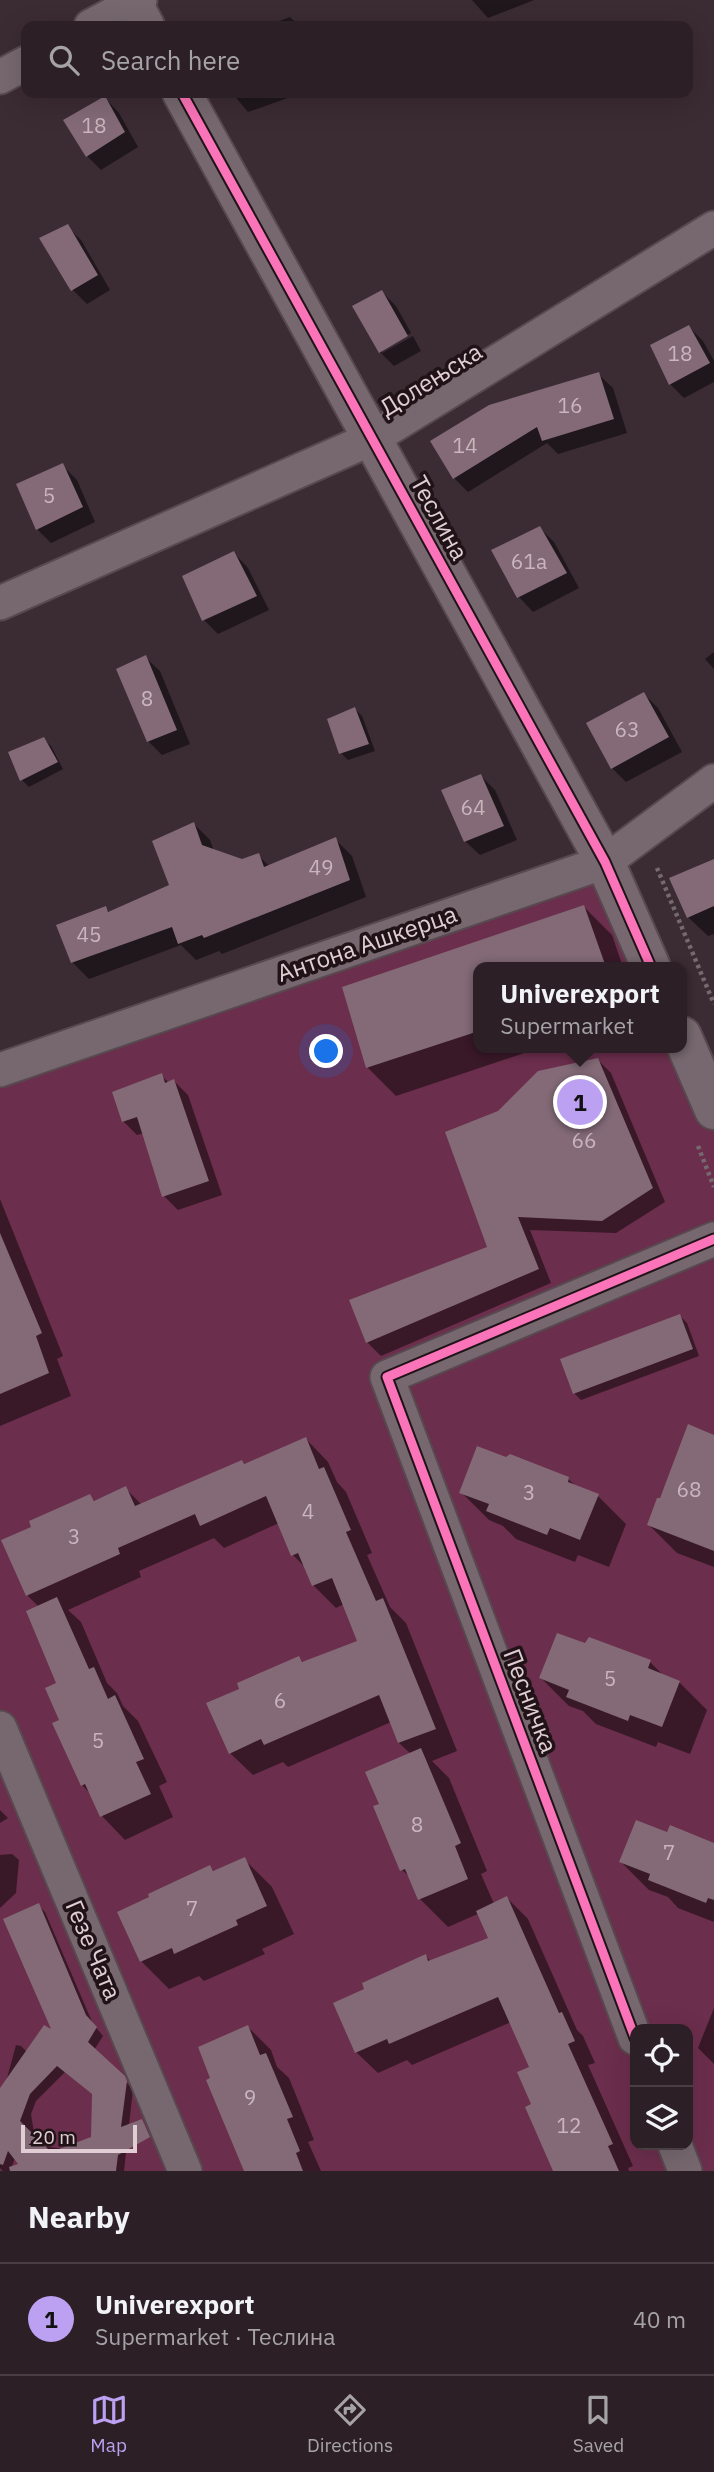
<!DOCTYPE html>
<html lang="en">
<head>
<meta charset="utf-8">
<style>
  :root { --surface:#2c2026; --page:#382d32; --text:#f1f3f6; --muted:#a6a3a7; --line:#483e43; --accent:#bca0f2 }
  body { margin:0; font-family:"IBM Plex Sans",sans-serif; background:var(--page); color:var(--text) }
  .controls { position:absolute; right:21px; bottom:21px; display:grid; overflow:hidden; border-radius:14px; box-shadow:0 7px 28px #0002 }
  .controls button { width:63px; height:63px; display:grid; place-items:center; padding:0; border:0; border-bottom:2px solid var(--line); background:var(--surface); color:var(--text); font:35px sans-serif }
  .scale { position:absolute; left:21px; bottom:18px; width:116px; box-sizing:border-box; padding-left:7px; border:4px solid #e1ced5; border-top:0; font-size:19px; line-height:24px; white-space:nowrap; color:#e1ced5; -webkit-text-stroke:5px #201318; paint-order:stroke }
  .you { position:absolute; left:327px; top:1052px; width:24px; height:24px; margin:-18px; border:5px solid #fff; border-radius:50%; background:#1a73e8; box-shadow:0 0 0 10px #1a73e833 }
  .badge { display:grid; place-items:center; width:46px; height:46px; border-radius:50%; background:var(--accent); color:#111; font-size:23px; font-weight:700 }
  .pin { position:absolute; translate:-50% -50%; border:4px solid #fff; box-shadow:0 2px 7px #0006 }
  .popup { position:absolute; left:473px; top:962px; width:214px; height:91px; box-sizing:border-box; display:grid; place-content:center; border-radius:14px; background:var(--surface); filter:drop-shadow(0 2px 5px #0005); font-size:23px; white-space:nowrap; color:var(--muted) }
  .popup b { font-size:26px; color:var(--text) }
  .popup::after { content:''; position:absolute; left:50%; top:100%; margin-left:-14px; border:14px solid transparent; border-top-color:var(--surface) }
  .list { margin:0; padding:0; list-style:none }
  h2 { display:flex; justify-content:space-between; align-items:center; height:91px; margin:0; padding:0 28px; font-size:30px }
  h2 small { font-size:23px; font-weight:400; color:var(--muted) }
  .list li { display:grid; grid-template-columns:46px 1fr auto; gap:21px; align-items:center; box-sizing:border-box; height:112px; padding:0 28px; border-top:2px solid var(--line) }
  .list b { display:block; font-size:26px; white-space:nowrap }
  .list p { margin:0; font-size:23px; white-space:nowrap; color:var(--muted) }
  .list em { font-size:23px; font-style:normal; color:var(--muted) }
  .icon { flex:none; width:38px; height:38px; fill:none; stroke:currentColor; stroke-width:2; stroke-linecap:round; stroke-linejoin:round }
  .map { position:relative; flex:none; width:714px; height:2171px; overflow:hidden }
  .search { position:absolute; background:var(--surface); box-shadow:0 7px 28px #0002; left:21px; right:21px; top:21px; height:77px; display:flex; align-items:center; gap:18px; box-sizing:border-box; padding:0 24px; border-radius:14px; color:var(--muted); font-size:26px }
  .sheet { height:203px; background:var(--surface) }
  nav { display:flex; justify-content:space-around; align-items:center; box-sizing:border-box; height:98px; border-top:2px solid var(--line); background:var(--surface); font-size:19px; color:var(--muted) }
  nav a { display:grid; justify-items:center; gap:4px }
  nav .on { color:var(--accent) }
  .map>svg:first-child { display:block }
  .green { fill:#6b2e4c; fill-rule:evenodd }
  .shadow { fill:#0007; fill-rule:evenodd }
  .building { fill:#836a76; fill-rule:evenodd }
  .lines { fill:none; stroke-linecap:round; stroke-linejoin:round }
  .minor-casing { stroke:#57494f; stroke-width:37 }
  .tertiary-casing { stroke:#57494f; stroke-width:42 }
  .path { stroke:#75696e; stroke-width:4.5; stroke-dasharray:3.5 3.5; stroke-linecap:butt }
  .minor { stroke:#76686e; stroke-width:33 }
  .tertiary { stroke:#76686e; stroke-width:38 }
  .cycleway-casing { stroke:#201318; stroke-width:13 }
  .cycleway { stroke:#fb73b8; stroke-width:9 }
  .labels { text-anchor:middle; stroke-width:7; stroke-linejoin:round; paint-order:stroke }
  .number-label { font-size:21px; fill:#cab5bd }
  .street-label { font-size:24px; fill:#e1ced5; stroke:#201318 }
</style>
</head>
<body>
<div class="map">
<svg width="714" height="2171" viewBox="0 0 714 2171">
  <rect width="100%" height="100%" fill="#3b2b33"/>
  <path class="green" d="M600,870l43,97h-165v81h200l36,82v1041h-714v-1093zM635,2029h53v116h-53z"/>
  <path class="shadow" d="M472,0h62l-46,18z
    M290,17l9,9h-33z
    M232,93h70l-54,19z
    M105,98l14,15 19,34 -37,23 -14,-14z
    M67,226l14,14 29,50 -23,14 -14,-14z
    M382,292l14,14 15,27 -29,16v4l31,-17 8,15 -27,15 -14,-14z
    M689,327l14,14 11,20v21l-30,16 -14,-14z
    M598,374l15,14 14,45 -69,21 -11,-11 -79,49 -14,-14z
    M63,466l14,14 18,42 -44,21 -14,-14z
    M540,528l14,14 25,46 -46,24 -14,-15 -26,-46z
    M234,553l14,15 21,42 -51,24 -14,-14 -20,-43z
    M714,652v17l-9,-10z
    M145,657l15,14 30,73 -28,11 -14,-14z
    M644,694l14,14 24,44 -56,30 -14,-14z
    M355,709l7,7 13,35 -27,9 -7,-7z
    M44,739l7,7 12,23 -34,18 -7,-7z
    M481,776l14,14 22,50 -37,15 -15,-14z
    M194,824l16,16 4,11 28,10 16,-6 11,11 66,-27 17,17 14,41 -144,57 -3,-3 -23,9 -15,-15 -92,34 -17,-17 33,-54 5,5 61,-27z
    M714,861v73l-6,2 -20,-19z
    M584,907l28,28 11,32h-145v81h61l-143,48 -28,-28 -24,-80z
    M598,1060l13,13 54,129 -49,31 -86,-3 21,53 -170,73 -14,-14 123,-94 9,-136z
    M161,1075l8,8 5,-2 14,14 34,100 -44,15 -14,-14 -20,-63 -7,2 -14,-14z
    M0,1199l63,157 -6,3 14,37 -71,30z
    M680,1316l7,7 12,33 -118,44 -7,-7z
    M689,1427l25,10v130l-37,-14 -28,-28z
    M306,1439l22,23 9,20 9,10 26,61 -5,2 23,52 16,16 51,128 -25,10 17,17 38,93 -6,3 13,30 13,-6 21,21 49,111 6,6 12,27 -7,2 45,101 -5,2 1,3h-74l-21,-66 -3,-37 -20,-46 -99,43 -5,-5 -29,13 -22,-21 11,-62 59,-34 5,6 59,-23 -10,-26 -32,14 -28,-28 -8,-20 -10,-9 -21,-65 30,-51 -12,-11 -8,-21 -103,45 -5,-5 -30,13 -23,-22 11,-63 58,-32 5,5 55,-21 -15,-38 -8,4 -23,-23 -6,-16 -14,-14 -14,-32 -55,25 -10,-10 -75,33 2,6 -73,33 13,12 26,61 10,10 6,13 15,15 29,61 -8,4 14,31 -48,23 -23,-24 -10,-21 -10,-10 -28,-61 7,-3 -3,-37 -19,-77 -12,-12 7,-68 56,-31 6,6 30,-13 16,16z
    M568,1479l10,9 20,8 28,28 -17,43 -31,-12 -3,7 -59,-23 -13,-13 -14,-6 -28,-28z
    M586,1646l64,16 15,15 14,5 28,28 -17,44 -32,-12 -2,5 -60,-23 -13,-13 -14,-5 -28,-28z
    M0,1810l8,8 -8,5z
    M667,1835l47,10v77l-36,-14 -10,-11 -19,-7 -28,-28z
    M12,1854l7,6 -3,33 -16,15v-53z
    M244,1859l28,28 22,47 -32,15 3,5 -61,27 -5,-5 -30,13 -28,-28 69,-94 5,5z
    M38,1905l7,7 48,112 10,12 -9,14 39,39 -9,82h-101l-8,-13 -5,13h-7l-3,-3v-77l6,-9 10,-37 5,1 6,6 29,-16zM65,2072l29,23 -1,44 -29,10 -22,-3 -7,-7 -4,-25 5,-13z
    M714,2008v56l-16,-16z
    M248,2027l23,23 6,17 12,11 25,62 -6,2 13,29h-67z"/>
  <path class="building" d="M105,96l20,36 -39,25 -23,-37z
    M68,224l30,51 -27,16 -32,-53z
    M382,290l26,46 -29,17 -27,-47z
    M689,325l21,38 -41,22 -19,-40z
    M599,372l15,47 -72,22 -5,-14 -84,52 -23,-38 59,-36z
    M63,463l20,44 -47,23 -20,-46z
    M540,526l27,47 -50,25 -26,-48z
    M234,551l23,45 -55,25 -20,-45z
    M146,655l31,75 -30,12 -31,-73z
    M644,692l25,45 -58,32 -25,-46z
    M355,707l14,37 -30,10 -12,-35z
    M44,737l14,25 -38,19 -12,-29z
    M481,774l23,52 -40,16 -23,-52z
    M194,822l8,23 40,14 17,-6 5,14 72,-30 14,43 -146,58 -2,-3 -24,9 -6,-17 -101,36 -15,-38 50,-19 2,6 61,-27 -17,-44z
    M714,859v47l-27,12 -18,-40z
    M584,905l22,62h-127v64l-113,37 -24,-81z
    M598,1058l55,130 -51,33 -84,-4 21,52 -173,74 -17,-43 138,-53 -42,-115 53,-21 40,-40z
    M162,1073l3,10 9,-4 35,102 -47,16 -25,-80 -15,5 -10,-30z
    M0,1233l42,100 -6,3 13,37 -49,21z
    M680,1314l13,35 -120,45 -13,-35z
    M688,1424l26,11v116l-67,-26 10,-27h3z
    M306,1437l13,32 5,-2 27,63 -5,2 30,69 7,-3 53,131 -38,14 -19,-48 -115,50 -3,-6 -32,15 -23,-51 33,-14 -2,-6 62,-27 3,6 55,-21 -25,-63 -20,8 -14,-33 -7,3 -25,-60 -66,30 -5,-12 -77,34 2,6 -94,42 -25,-56 30,-13 -2,-6 61,-27 4,7 32,-15 9,20 107,-46 2,4z
    M477,1446l29,11 4,-3 59,23 -1,5 31,12 -19,46 -30,-12 -3,7 -61,-24 3,-7 -30,-11z
    M57,1597l32,72 5,-2 14,32 7,-4 29,64 -8,3 15,32 -51,23 -15,-33 -4,2 -29,-63 7,-3 -14,-32 11,-5 -30,-72z
    M557,1633l28,10 4,-6 62,23 -3,8 32,13 -18,46 -32,-12 -2,6 -62,-24 3,-7 -30,-12z
    M421,1748l40,95 -6,3 13,33 -50,21 -13,-31 -5,2 -27,-65 6,-2 -14,-32z
    M636,1820l31,12 3,-7 44,18v57l-6,-2 -2,5 -58,-23 2,-6 -31,-12z
    M245,1857l22,49 -31,14 2,5 -64,29 -2,-6 -32,14 -23,-50 32,-15 -1,-3 62,-29 3,6z
    M507,1896l52,117 3,-1 13,29 -7,3 45,100 -5,2 11,25h-66l-28,-64 6,-3 -14,-32 12,-5 -31,-70 -109,47 -2,-5 -32,14 -22,-50 31,-14 -2,-6 64,-29 2,7 60,-23 -12,-27z
    M39,1903l47,112 11,12 -9,15 37,34 2,5 -6,46 21,-8 8,18 -32,18 -2,16h-106l-1,-4 9,-3 -10,-13 -5,14 -3,-1v-76l44,-63 7,4 -48,-110zM57,2066l35,28 -1,43 -40,15 -31,-31 10,-27z
    M248,2025l12,30 6,-2 27,64 -6,2 13,32 -4,2 7,18h-59l-38,-91 4,-2 -12,-31z"/>
  <g class="lines">
    <defs>
      <path id="minor" d="M91,26l49,-26
        M0,77l26,-14
        M0,603l373,-165 341,-210
        M0,1070l605,-208 109,-81
        M0,1728l185,443
        M635,2038l-248,-661 327,-138
        M675,2145l10,26"/>
      <path id="tertiary" d="M131,0l14,26
        M182,93l423,769 46,105
        M682,1036l32,74"/>
    </defs>
    <use href="#minor" class="minor-casing"/>
    <use href="#tertiary" class="tertiary-casing"/>
    <path class="path" d="M657,868l57,136
      M698,1146l16,41"/>
    <use href="#minor" class="minor"/>
    <use href="#tertiary" class="tertiary"/>
    <defs>
      <path id="cycleway" d="M182,93l423,769 46,105
        M635,2038l-248,-661 327,-138"/>
    </defs>
    <use href="#cycleway" class="cycleway-casing"/>
    <use href="#cycleway" class="cycleway"/>
  </g>
  <g class="labels">
    <g class="number-label">
      <text x="94" y="133">18</text>
      <text x="680" y="361">18</text>
      <text x="570" y="413">16</text>
      <text x="465" y="453">14</text>
      <text x="49" y="503">5</text>
      <text x="529" y="569">61a</text>
      <text x="147" y="706">8</text>
      <text x="627" y="737">63</text>
      <text x="473" y="815">64</text>
      <text x="321" y="875">49</text>
      <text x="89" y="942">45</text>
      <text x="584" y="1148">66</text>
      <text x="689" y="1497">68</text>
      <text x="529" y="1500">3</text>
      <text x="308" y="1519">4</text>
      <text x="74" y="1544">3</text>
      <text x="610" y="1686">5</text>
      <text x="280" y="1708">6</text>
      <text x="98" y="1748">5</text>
      <text x="417" y="1832">8</text>
      <text x="669" y="1860">7</text>
      <text x="192" y="1916">7</text>
      <text x="250" y="2105">9</text>
      <text x="569" y="2133">12</text>
    </g>
    <g class="street-label">
      <text transform="translate(431 380) rotate(-32)" y="8">Долењска</text>
      <text transform="translate(439 518) rotate(61)" y="8">Теслина</text>
      <text transform="translate(367 944) rotate(-19)" y="8">Антона Ашкерца</text>
      <text transform="translate(530 1701) rotate(69)" y="8">Песничка</text>
      <text transform="translate(93 1950) rotate(67)" y="8">Гезе Чата</text>
    </g>
  </g>
</svg>
<div class="controls">
<button><svg class="icon" aria-label="locate" viewBox="0 0 24 24"><circle cx="12" cy="12" r="6"/><path d="M12 2v4M12 18v4M2 12h4M18 12h4"/></svg></button>
<button><svg class="icon" aria-label="layers" viewBox="0 0 24 24"><path d="M12 4l9 5-9 5-9-5zM3 14l9 5 9-5"/></svg></button>
</div>
<div class="scale">20 m</div>
<div class="you"></div>
<div class="pin badge" style="left:580px;top:1102px">1</div>
<div class="popup"><b>Univerexport</b>Supermarket</div>
<div class="search"><svg class="icon" aria-label="search" viewBox="0 0 24 24"><circle cx="10" cy="10" r="6"/><path d="M15 15l6 6"/></svg>Search here</div>
</div>
<section class="sheet">
<h2>Nearby<small></small></h2>
<ul class="list">
<li><span class="badge">1</span><div><b>Univerexport</b><p>Supermarket · Теслина</p></div><em>40 m</em></li>
</ul>
</section>
<nav>
<a class="on"><svg class="icon" aria-label="map" viewBox="0 0 24 24"><path d="M3 6l6-2 6 2 6-2v14l-6 2-6-2-6 2zM9 4v14M15 6v14"/></svg>Map</a>
<a><svg class="icon" aria-label="directions" viewBox="0 0 24 24"><path d="M12 3l9 9-9 9-9-9zM9 14v-3h6M13 9l2 2-2 2"/></svg>Directions</a>
<a><svg class="icon" aria-label="saved" viewBox="0 0 24 24"><path d="M7 4h10v16l-5-4-5 4z"/></svg>Saved</a>
</nav>
</body>
</html>
